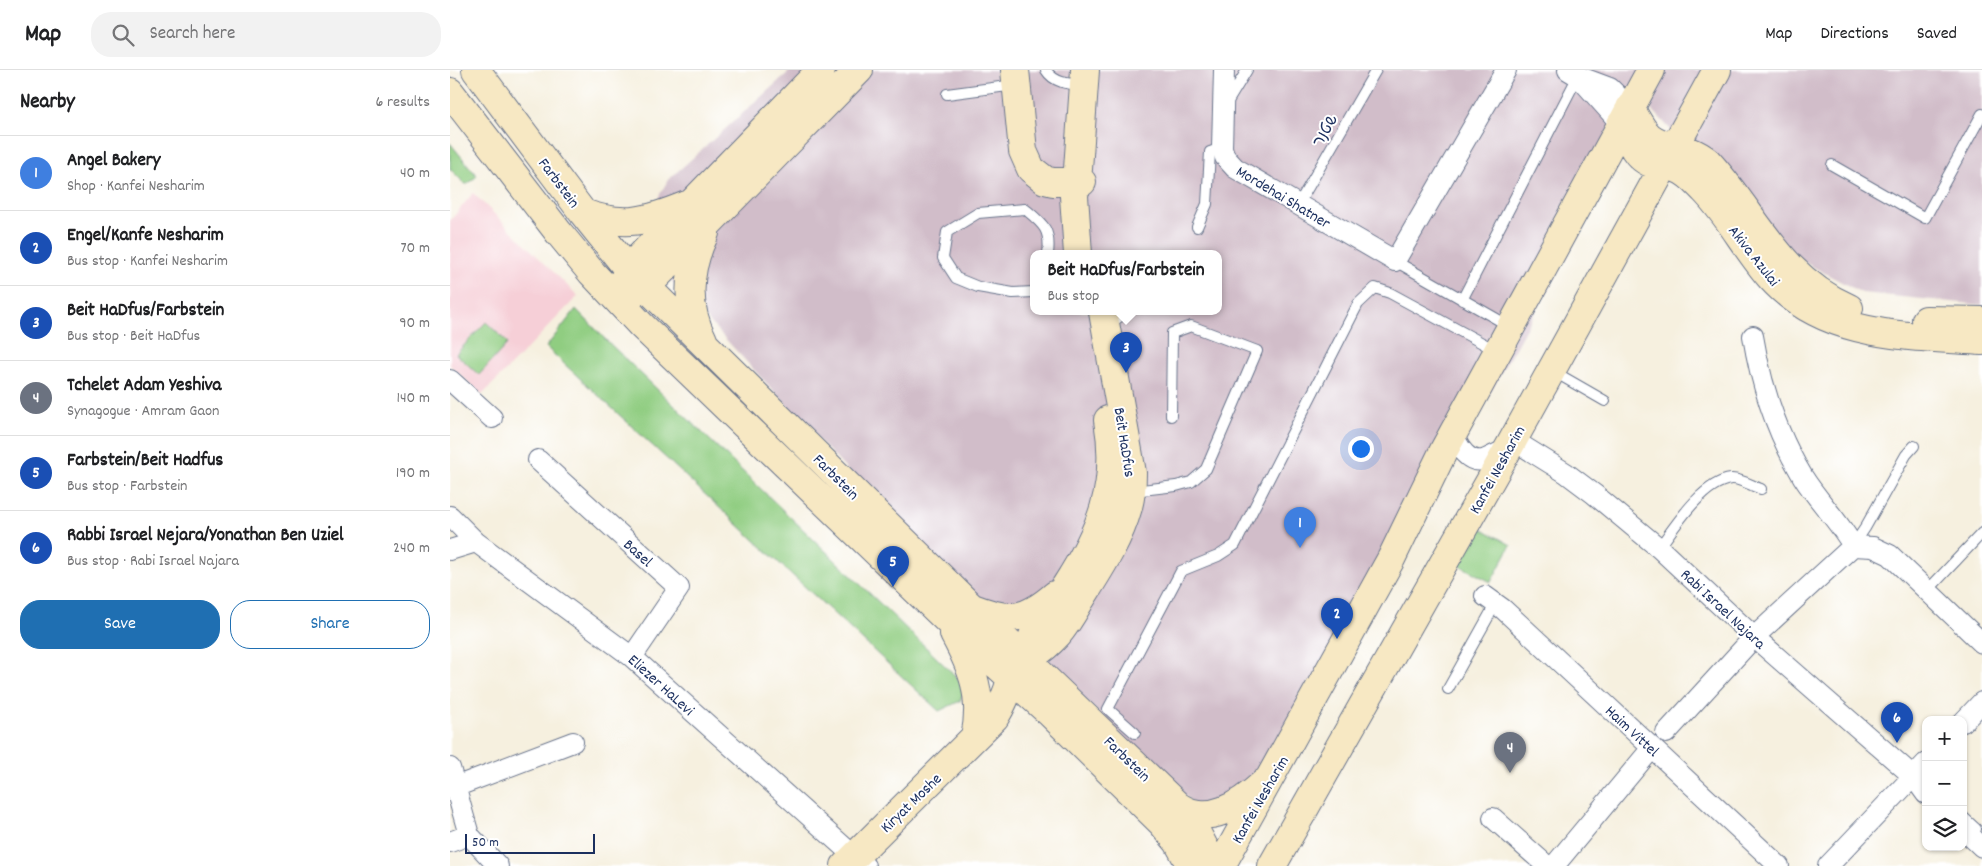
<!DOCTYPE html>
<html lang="en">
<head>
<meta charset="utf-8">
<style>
  :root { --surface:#fff; --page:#f2f2f2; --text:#202124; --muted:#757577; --line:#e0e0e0; --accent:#1f6fb2 }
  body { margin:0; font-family:Dekko,"Playpen Sans Hebrew",sans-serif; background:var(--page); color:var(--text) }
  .controls { position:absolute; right:15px; bottom:15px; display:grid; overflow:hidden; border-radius:10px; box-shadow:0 1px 4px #0004 }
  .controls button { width:45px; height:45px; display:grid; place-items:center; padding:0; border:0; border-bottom:1px solid var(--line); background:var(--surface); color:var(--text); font:25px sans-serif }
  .scale { position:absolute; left:15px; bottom:12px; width:130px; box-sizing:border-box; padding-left:5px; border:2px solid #1b2f5e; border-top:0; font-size:14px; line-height:18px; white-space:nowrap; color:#1b2f5e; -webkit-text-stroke:4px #fff; paint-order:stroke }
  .you { position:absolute; left:910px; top:378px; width:18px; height:18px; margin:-12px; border:4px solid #fff; border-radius:50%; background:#1a73e8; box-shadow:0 0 0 8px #1a73e833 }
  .badge { display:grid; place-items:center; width:32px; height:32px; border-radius:50%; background:var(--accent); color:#fff; font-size:16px; font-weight:700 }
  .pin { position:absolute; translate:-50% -41px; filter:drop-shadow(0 1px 2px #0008) }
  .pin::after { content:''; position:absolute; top:26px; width:18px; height:15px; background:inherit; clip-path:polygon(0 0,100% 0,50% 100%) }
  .popup { position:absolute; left:580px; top:180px; width:192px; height:65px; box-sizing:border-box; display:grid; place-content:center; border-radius:10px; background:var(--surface); filter:drop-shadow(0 1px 4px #0005); font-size:16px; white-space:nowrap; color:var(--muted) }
  .popup b { font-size:19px; color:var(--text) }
  .popup::after { content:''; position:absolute; left:50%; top:100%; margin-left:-10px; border:10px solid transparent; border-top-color:var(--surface) }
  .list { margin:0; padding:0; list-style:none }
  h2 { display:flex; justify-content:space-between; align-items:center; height:65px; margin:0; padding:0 20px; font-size:21px }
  h2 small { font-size:16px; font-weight:400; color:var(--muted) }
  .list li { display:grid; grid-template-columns:32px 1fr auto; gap:15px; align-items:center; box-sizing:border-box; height:75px; padding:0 20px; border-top:1px solid var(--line) }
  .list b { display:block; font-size:19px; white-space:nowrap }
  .list p { margin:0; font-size:16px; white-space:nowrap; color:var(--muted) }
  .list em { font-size:16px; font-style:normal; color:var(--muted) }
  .actions { display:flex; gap:10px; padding:15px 20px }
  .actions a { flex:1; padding:11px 0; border:1px solid var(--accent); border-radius:20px; text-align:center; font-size:18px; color:var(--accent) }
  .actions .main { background:var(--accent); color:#fff }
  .icon { flex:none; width:28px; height:28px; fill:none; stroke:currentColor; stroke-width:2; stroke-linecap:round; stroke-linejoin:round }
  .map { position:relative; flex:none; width:1532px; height:796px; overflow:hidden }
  header { display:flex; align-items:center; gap:30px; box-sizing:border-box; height:70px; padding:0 25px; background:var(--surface); border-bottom:1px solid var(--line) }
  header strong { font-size:24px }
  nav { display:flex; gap:28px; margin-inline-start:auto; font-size:18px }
  .search { width:350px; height:45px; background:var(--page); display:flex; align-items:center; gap:12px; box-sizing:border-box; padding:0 18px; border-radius:20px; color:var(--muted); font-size:19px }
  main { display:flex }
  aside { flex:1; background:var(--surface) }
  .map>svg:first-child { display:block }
  .built { fill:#f6cfd7 }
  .industrial { fill:#d1bdc9; fill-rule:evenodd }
  .green { fill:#90cd81; stroke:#567e70 }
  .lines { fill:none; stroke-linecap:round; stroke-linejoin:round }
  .lane-casing { stroke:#68738b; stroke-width:12 }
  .street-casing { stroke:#68738b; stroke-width:22 }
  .secondary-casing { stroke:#68738b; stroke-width:30 }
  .lane { stroke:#fff; stroke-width:10 }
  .street { stroke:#fff; stroke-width:20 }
  .secondary { stroke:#f7e8c3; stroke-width:28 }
  .labels { text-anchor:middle; stroke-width:4; stroke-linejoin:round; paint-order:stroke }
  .street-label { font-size:16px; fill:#1b2f5e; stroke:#fff }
</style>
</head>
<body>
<header>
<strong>Map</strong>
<div class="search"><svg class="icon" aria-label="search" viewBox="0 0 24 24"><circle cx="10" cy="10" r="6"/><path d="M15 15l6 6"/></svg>Search here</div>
<nav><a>Map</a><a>Directions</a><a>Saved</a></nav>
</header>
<main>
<aside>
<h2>Nearby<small>6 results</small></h2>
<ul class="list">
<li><span class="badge" style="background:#3f7fe0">1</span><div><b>Angel Bakery</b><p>Shop · Kanfei Nesharim</p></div><em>40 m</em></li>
<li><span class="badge" style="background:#1a4fb4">2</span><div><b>Engel/Kanfe Nesharim</b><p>Bus stop · Kanfei Nesharim</p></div><em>70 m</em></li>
<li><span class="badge" style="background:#1a4fb4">3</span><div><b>Beit HaDfus/Farbstein</b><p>Bus stop · Beit HaDfus</p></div><em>90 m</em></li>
<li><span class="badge" style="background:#6b7280">4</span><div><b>Tchelet Adam Yeshiva</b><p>Synagogue · Amram Gaon</p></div><em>140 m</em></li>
<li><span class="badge" style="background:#1a4fb4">5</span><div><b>Farbstein/Beit Hadfus</b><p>Bus stop · Farbstein</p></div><em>190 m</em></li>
<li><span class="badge" style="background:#1a4fb4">6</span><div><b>Rabbi Israel Nejara/Yonathan Ben Uziel</b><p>Bus stop · Rabi Israel Najara</p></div><em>240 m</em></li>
</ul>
<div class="actions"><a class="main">Save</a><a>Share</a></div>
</aside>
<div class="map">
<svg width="1532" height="796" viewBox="0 0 1532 796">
  <rect width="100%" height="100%" fill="#fff"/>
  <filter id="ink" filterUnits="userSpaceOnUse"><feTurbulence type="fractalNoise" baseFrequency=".02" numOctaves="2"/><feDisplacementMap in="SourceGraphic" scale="10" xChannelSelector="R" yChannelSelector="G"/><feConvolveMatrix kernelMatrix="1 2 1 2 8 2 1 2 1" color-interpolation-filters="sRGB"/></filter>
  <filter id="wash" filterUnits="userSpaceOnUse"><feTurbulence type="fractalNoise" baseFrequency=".0096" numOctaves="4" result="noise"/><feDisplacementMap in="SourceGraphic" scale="20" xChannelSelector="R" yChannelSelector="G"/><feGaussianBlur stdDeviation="1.12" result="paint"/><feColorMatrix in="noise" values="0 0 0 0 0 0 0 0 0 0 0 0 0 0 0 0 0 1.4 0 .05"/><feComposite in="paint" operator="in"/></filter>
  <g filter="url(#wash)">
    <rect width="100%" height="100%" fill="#f6f0df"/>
    <path class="built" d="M23,123l105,103 -96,99 -32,-30v-144z"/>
    <path class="industrial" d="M341,0h1191v235l-120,-12 -69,-37 -68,-67 -75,-82 -367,655 -76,55 -338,-323 -201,-217 -12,-55 3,-26 9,-16zM584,184h184v58h-184z"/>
    <path class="green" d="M0,73l27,33 -11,9 -16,-16z
      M126,239l32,33 358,344 -6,15 -21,10 -393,-364z
      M36,252l22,21 -29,32 -23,-21z
      M1027,456l34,19 -20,37 -34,-18z"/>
  </g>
  <g filter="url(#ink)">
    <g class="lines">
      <defs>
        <path id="lane" d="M596,0c8,13 22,14 37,15
          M497,24l68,-9
          M777,33l20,-33
          M1382,95l93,53 57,-104
          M848,135l78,-135
          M747,157l10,-23 3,-52 12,-4
          M945,191l116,66
          M584,222l-21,1 -35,-6 -22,-9 -13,-20 4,-26 31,-19 47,-4c18,15 26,20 23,45
          M1012,230l116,-224
          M657,255l20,-13
          M1101,300l54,31
          M683,421l43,-5 15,-4 15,-13 51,-118 -66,-25 -19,7 -1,83
          M1403,476l12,-18 41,-73 8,-9
          M1209,478c16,-22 44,-66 72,-69 9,-1 21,7 30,10
          M1478,520l54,-57
          M998,619l48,-86
          M685,663l-27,-24 73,-138 37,-15 17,-11 123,-241 17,-16 15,5 107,58
          M1513,747l13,12"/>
        <path id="street" d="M774,0l-2,78 3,9 10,11 160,93 111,-191
          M1118,0l10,6 32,12 20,20
          M1128,6l43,48
          M1303,266c8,49 24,98 50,141 15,24 36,44 50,69
          M0,310l42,38
          M1003,362c4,14 16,34 33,27 9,-4 16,-9 26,-11
          M1063,370l53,33 28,21 65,54 95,89 159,139 13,18
          M88,390l141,128 -47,69
          M0,446l26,26 156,115 233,209
          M1403,476l20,1 17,8 92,88
          M0,480l26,-8
          M1035,526l18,13 276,257
          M1513,652l19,-20
          M1216,663l88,-96 99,-91
          M0,698l19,67 29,31
          M5,717l118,-45
          M1043,748l54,48
          M1513,759l19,18
          M0,772l19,-7
          M1104,796l98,-118
          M1378,796l98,-103"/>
        <path id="secondary" d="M26,0l107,143 45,56 342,337 208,200 15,20 21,40
          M565,0l8,81 8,18 14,11 8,2h29
          M0,22l109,141 33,40 49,52 305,294 103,93 113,111 16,19 13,24
          M1180,38c6,9 11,22 20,29 18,14 37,7 58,25 49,53 70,115 141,146
          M1171,54c7,10 10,24 19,32 11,11 22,8 35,12 12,3 21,14 30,23 25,26 42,60 66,87 54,60 137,58 211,63
          M133,143c41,15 65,8 104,-8
          M628,184l-4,-58 4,-27 7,-99
          M172,215l6,-16 193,-199
          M179,225l17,-8 213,-217
          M1476,250l56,1
          M253,270c-19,-36 -15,-72 2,-107
          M523,538c36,14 52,13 82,-13
          M504,564c19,35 30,63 21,103
          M575,591c5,-29 24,-51 40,-74 35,-54 55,-101 43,-167
          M560,594c18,-2 36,-17 48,-30 9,-10 16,-23 23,-35 18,-29 38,-59 47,-92 3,-11 4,-22 4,-34l-29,-161
          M728,736c30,21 62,-1 86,-23
          M395,796l150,-149c11,-18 17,-35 19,-56
          M771,796l170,-307 53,-109 207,-380
          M822,796l230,-406 215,-390"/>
      </defs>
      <use href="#lane" class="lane-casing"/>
      <use href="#street" class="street-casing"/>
      <use href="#secondary" class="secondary-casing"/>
      <use href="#lane" class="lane"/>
      <use href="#street" class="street"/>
      <use href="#secondary" class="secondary"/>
    </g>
  </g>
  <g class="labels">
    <g class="street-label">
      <text transform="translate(874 60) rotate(-60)" y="6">שטנר</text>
      <text transform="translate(110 112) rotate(53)" y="6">Farbstein</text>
      <text transform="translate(834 126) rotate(31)" y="6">Mordehai Shatner</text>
      <text transform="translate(1305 185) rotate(52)" y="6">Akiva Azulai</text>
      <text transform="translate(676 372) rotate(81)" y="6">Beit HaDfus</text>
      <text transform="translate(1046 399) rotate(-61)" y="6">Kanfei Nesharim</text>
      <text transform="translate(387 406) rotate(45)" y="6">Farbstein</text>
      <text transform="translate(189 482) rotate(42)" y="6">Basel</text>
      <text transform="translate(1274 538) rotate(43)" y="6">Rabi Israel Najara</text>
      <text transform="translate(212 614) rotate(42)" y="6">Eliezer HaLevi</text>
      <text transform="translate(1183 660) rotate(43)" y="6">Haim Vittel</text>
      <text transform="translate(678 688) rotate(44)" y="6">Farbstein</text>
      <text transform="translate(809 729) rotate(-60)" y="6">Kanfei Nesharim</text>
      <text transform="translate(460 732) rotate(-44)" y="6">Kiryat Moshe</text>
    </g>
  </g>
</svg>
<div class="controls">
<button>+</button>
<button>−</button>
<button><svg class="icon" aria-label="layers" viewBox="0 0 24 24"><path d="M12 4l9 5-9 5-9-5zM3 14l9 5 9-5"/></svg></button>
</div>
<div class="scale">50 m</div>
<div class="you"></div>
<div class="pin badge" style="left:850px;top:478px;background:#3f7fe0">1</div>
<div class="pin badge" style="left:887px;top:569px;background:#1a4fb4">2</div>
<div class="pin badge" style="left:676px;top:303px;background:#1a4fb4">3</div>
<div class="popup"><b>Beit HaDfus/Farbstein</b>Bus stop</div>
<div class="pin badge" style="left:1060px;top:703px;background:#6b7280">4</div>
<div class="pin badge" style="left:443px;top:517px;background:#1a4fb4">5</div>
<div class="pin badge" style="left:1447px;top:673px;background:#1a4fb4">6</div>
</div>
</main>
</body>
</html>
